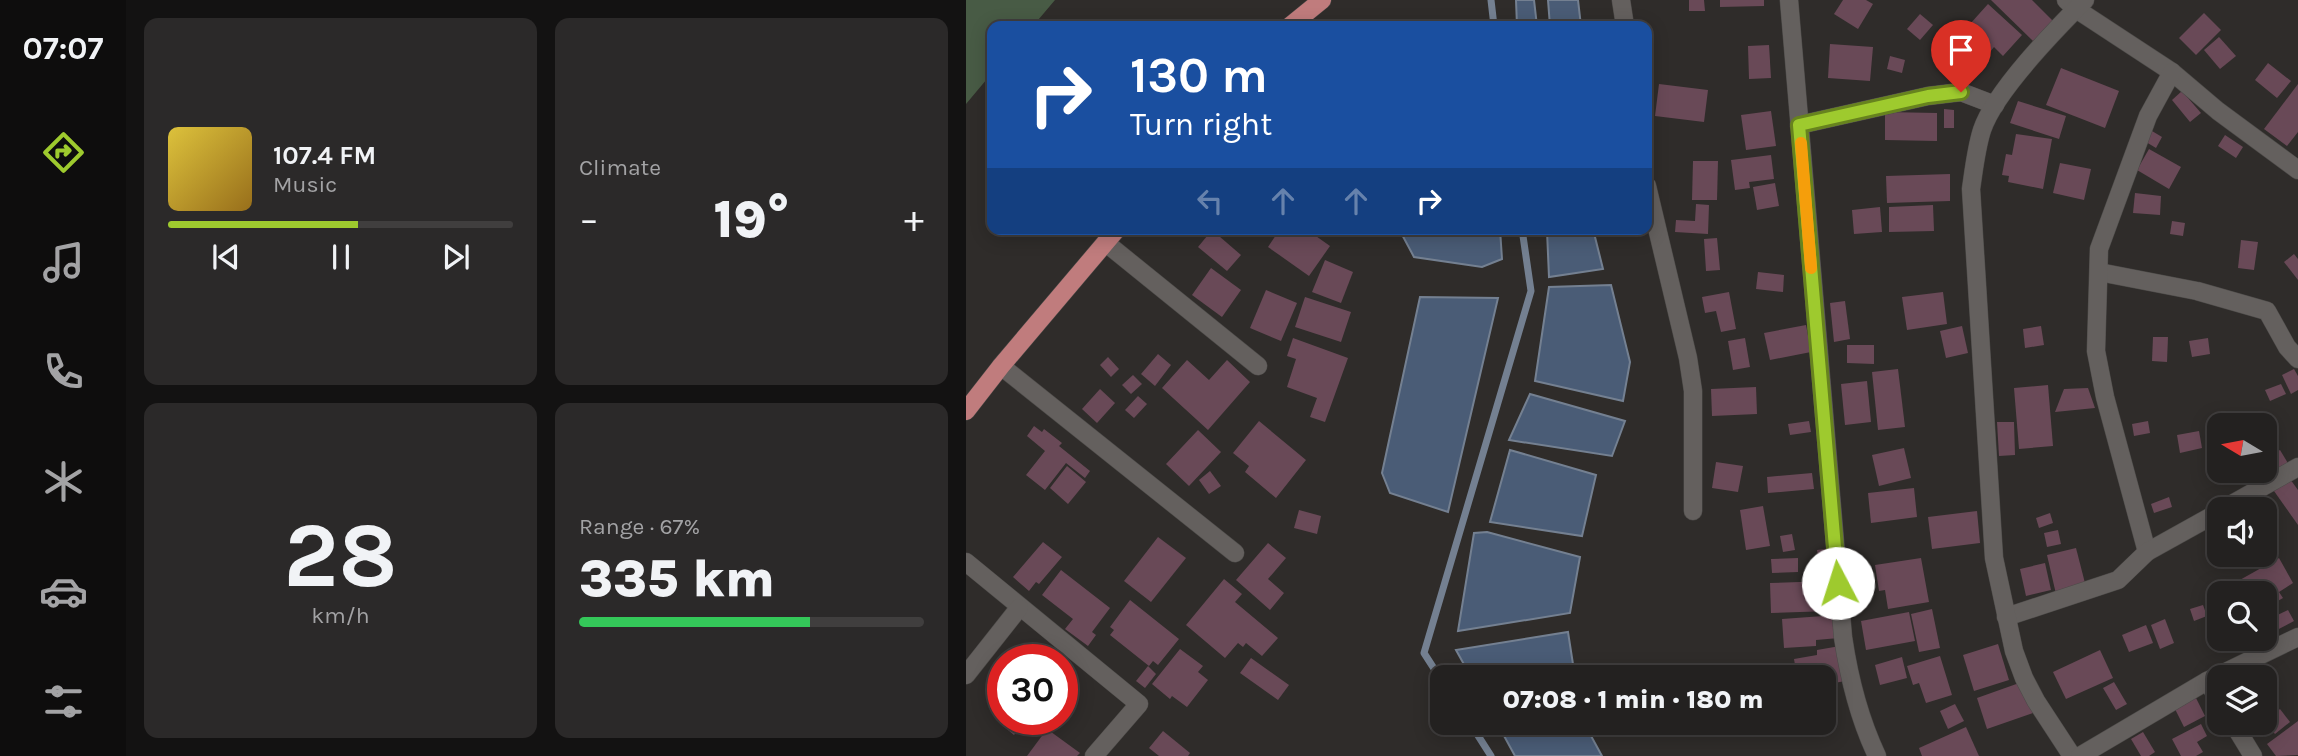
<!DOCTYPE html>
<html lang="en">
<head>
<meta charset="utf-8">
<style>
  body { margin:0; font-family:Karla,sans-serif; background:#2b2929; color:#f1f3f6; height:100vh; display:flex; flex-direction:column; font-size:26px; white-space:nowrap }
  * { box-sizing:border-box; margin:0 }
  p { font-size:23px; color:#a3a3a5 }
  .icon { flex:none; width:38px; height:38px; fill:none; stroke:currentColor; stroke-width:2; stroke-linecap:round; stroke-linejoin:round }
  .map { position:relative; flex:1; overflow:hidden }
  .panel { display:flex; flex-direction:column; gap:18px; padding:18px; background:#131212; width:840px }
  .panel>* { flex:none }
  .hud { position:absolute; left:21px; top:21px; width:665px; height:214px; border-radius:14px; box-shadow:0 4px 18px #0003,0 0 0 2px #403e3e; background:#1a4fa0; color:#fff; overflow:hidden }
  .needle { width:46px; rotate:280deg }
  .controls { position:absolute; left:1241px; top:413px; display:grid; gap:14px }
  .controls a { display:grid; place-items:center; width:70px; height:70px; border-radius:14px; background:#232120; box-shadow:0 4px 18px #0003,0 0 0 2px #403e3e; font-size:35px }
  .speed { position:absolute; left:21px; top:644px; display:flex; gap:14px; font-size:35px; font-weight:700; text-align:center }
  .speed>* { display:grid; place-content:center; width:91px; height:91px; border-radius:50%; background:#232120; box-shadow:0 4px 18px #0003,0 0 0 2px #403e3e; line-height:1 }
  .speed .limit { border:10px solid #d22; background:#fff; color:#111 }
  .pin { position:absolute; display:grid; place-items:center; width:60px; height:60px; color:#fff; margin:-72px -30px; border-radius:50% 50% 50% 0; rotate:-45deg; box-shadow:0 0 7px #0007 }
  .pin .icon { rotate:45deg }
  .me { position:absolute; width:77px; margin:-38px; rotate:355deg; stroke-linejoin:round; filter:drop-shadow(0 0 5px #0008) }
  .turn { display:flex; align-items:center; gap:24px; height:147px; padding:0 28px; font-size:32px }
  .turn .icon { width:91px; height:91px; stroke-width:2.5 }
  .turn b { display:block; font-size:49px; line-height:60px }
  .lanes { display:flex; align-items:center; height:66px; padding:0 28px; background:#0003; justify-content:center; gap:35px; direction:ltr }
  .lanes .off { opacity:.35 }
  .big { font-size:52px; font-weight:800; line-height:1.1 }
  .panel .card { flex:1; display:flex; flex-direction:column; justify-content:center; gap:10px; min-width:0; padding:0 24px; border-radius:14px; background:#2b2929 }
  .panel .dial { align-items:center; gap:0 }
  .dial b { font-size:91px; line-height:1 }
  .song { display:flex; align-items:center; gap:21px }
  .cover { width:84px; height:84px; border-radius:10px; background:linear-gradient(135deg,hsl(50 70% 55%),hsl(40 70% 35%)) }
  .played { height:7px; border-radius:4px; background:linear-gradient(90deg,#9eca2e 55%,#403e3e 55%) }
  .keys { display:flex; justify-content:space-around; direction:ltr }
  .heat { display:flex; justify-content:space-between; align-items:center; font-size:38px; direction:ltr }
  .charge { height:10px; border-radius:5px; background:linear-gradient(90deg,#34c759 67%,#403e3e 0) }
  .panel .tiles { flex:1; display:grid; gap:18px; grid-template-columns:repeat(2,1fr) }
  .trip { position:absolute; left:464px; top:665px; width:406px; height:70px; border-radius:14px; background:#232120; box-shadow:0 4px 18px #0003,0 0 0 2px #403e3e; font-weight:800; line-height:70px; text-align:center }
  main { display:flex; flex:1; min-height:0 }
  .tabs { display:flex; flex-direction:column; width:126px; justify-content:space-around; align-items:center; background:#0e0d0d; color:#a3a3a5 }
  .tabs .icon { width:49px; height:49px }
  .tabs .selected { color:#9eca2e }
  .tabs b { font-size:32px; color:#f1f3f6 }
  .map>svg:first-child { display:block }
</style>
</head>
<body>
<main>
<nav class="tabs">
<b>07:07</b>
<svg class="icon selected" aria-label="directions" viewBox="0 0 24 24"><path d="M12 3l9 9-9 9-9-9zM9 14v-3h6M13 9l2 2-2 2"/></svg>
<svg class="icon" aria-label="music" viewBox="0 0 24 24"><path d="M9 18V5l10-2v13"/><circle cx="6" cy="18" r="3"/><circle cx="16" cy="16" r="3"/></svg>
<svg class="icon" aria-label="phone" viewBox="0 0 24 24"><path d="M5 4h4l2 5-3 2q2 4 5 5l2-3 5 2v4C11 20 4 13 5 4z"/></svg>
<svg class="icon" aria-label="climate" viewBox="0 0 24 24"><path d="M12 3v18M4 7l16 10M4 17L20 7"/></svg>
<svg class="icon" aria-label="car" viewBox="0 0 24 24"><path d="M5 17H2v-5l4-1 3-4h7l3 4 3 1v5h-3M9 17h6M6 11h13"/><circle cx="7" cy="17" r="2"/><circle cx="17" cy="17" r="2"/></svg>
<svg class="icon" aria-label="filters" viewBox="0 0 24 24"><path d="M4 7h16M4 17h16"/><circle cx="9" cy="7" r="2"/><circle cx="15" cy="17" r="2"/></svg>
</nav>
<section class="panel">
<div class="tiles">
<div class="card">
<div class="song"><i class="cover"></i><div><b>107.4 FM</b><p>Music</p></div></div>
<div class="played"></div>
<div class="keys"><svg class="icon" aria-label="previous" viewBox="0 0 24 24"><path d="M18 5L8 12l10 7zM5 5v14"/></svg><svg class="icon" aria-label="pause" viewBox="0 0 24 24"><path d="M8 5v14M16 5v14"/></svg><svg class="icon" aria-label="next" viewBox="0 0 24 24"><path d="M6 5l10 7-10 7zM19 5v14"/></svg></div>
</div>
<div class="card"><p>Climate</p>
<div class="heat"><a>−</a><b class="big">19°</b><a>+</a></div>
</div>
<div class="card dial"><b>28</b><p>km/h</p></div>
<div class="card"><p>Range · 67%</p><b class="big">335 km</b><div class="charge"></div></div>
</div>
</section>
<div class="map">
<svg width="1332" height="756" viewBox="0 0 1332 756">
  <rect width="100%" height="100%" fill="#2f2c2a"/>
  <!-- green -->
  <polygon fill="#485b45" points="0,0 89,0 67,26 26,26 26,73 0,104"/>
  <!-- water -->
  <g fill="#4a5c76" stroke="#748091" stroke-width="2">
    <polygon points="550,0 568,0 571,26 551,26"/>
    <polygon points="582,0 612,0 615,26 584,26"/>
    <polygon points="433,229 534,229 536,259 516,267 448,257"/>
    <polygon points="590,229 627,229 637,269 583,277 581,231"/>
    <polygon points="645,285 664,362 657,401 569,381 583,287"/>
    <polygon points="454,297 532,298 482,512 424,493 416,473"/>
    <polygon points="564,394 659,421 646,456 543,440"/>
    <polygon points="544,450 630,475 616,536 524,522"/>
    <polygon points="521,532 614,557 604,613 492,631 508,533"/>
    <polygon points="602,632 609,677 505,677 490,650"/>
    <polygon points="531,723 618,723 636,756 549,756"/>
  </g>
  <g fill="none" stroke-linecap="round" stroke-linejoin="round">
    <!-- stream -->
    <g stroke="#748091" stroke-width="7">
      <polyline points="525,0 528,26"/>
      <polyline points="476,681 458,653 565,291 556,229"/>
      <polyline points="504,723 525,756"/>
    </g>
  </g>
  <!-- building -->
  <g fill="#694957">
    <polygon points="723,0 738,0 739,11 723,11"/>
    <polygon points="754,0 798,0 798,6 754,7"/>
    <polygon points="877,0 900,0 907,4 892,29 868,14"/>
    <polygon points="1025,0 1066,0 1087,21 1067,41"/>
    <polygon points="1022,4 1056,35 1037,56 1028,47 1024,52 1009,38 1014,33 1004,24"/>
    <polygon points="1238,13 1255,30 1230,55 1213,38"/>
    <polygon points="954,14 967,25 954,40 941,29"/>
    <polygon points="1253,37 1270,56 1254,69 1238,50"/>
    <polygon points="864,44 907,47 904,81 862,78"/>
    <polygon points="803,45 805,78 783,79 782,46"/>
    <polygon points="924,56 939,60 936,73 921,69"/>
    <polygon points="1302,63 1325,81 1311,98 1289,80"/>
    <polygon points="1095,68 1153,91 1139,128 1080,105"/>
    <polygon points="693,84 742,90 738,122 689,116"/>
    <polygon points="1332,84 1332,132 1321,146 1298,129"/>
    <polygon points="1216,91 1235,113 1224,122 1206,100"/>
    <polygon points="1052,101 1100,116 1093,139 1044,123"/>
    <polygon points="978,109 988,110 988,128 978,128"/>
    <polygon points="805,111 810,146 780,150 775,115"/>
    <polygon points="919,112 971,113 971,141 919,140"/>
    <polygon points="1186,131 1196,137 1190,148 1180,142"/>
    <polygon points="1050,134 1086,139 1077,189 1042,182 1043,176 1036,175 1040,154 1046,155"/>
    <polygon points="1259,135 1277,147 1270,158 1252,146"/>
    <polygon points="1183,149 1215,167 1203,189 1171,170"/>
    <polygon points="805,155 808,179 783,182 784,188 769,190 765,160"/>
    <polygon points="727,161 752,161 751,200 726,200"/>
    <polygon points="1094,163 1125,169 1118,200 1087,193"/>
    <polygon points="984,174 984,201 921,203 920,176"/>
    <polygon points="809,183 813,206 791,210 787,187"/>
    <polygon points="1169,193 1195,196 1194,215 1167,213"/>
    <polygon points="730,204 743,205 742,234 709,232 710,220 729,221"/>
    <polygon points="967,205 968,231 923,232 923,207"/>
    <polygon points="914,207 916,232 888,234 886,210"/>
    <polygon points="1206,221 1219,223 1217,236 1204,234"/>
    <polygon points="314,229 340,229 364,246 343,276 302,247"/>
    <polygon points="246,230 275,255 261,271 232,247"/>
    <polygon points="751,238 754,270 740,271 738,239"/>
    <polygon points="1275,240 1292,242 1288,270 1272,268"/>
    <polygon points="1328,254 1332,259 1332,280 1318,262"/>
    <polygon points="359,260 387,272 375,303 346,292"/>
    <polygon points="245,268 275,290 256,317 226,295"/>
    <polygon points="792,272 818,275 817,292 790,289"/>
    <polygon points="300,290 331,303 315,341 284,328"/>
    <polygon points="763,292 770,329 755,332 750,311 739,313 736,297"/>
    <polygon points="977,292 981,324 941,330 936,297"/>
    <polygon points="339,297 385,312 375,342 329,327"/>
    <polygon points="879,301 884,339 868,342 864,303"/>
    <polygon points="840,325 845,352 804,360 798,333"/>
    <polygon points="996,326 1002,353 980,358 974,331"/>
    <polygon points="1075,326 1078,345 1059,348 1057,329"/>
    <polygon points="1187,337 1202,337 1201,362 1186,361"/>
    <polygon points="327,338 382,358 359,422 344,417 351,398 321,387 330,359 321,356"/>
    <polygon points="779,338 784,367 767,370 762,341"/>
    <polygon points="1242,338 1244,354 1226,357 1223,341"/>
    <polygon points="881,345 908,345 908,364 881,363"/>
    <polygon points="192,354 205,365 189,386 175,374"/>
    <polygon points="142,357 153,369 145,377 134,365"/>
    <polygon points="221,360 243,380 261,360 284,382 242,430 196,388"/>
    <polygon points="932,369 939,427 912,430 906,372"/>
    <polygon points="1328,369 1332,376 1332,390 1325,394 1316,375"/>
    <polygon points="167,375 176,384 165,394 156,385"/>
    <polygon points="901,381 905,422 879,425 875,384"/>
    <polygon points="1315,384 1320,394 1304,401 1299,390"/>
    <polygon points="1082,385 1087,446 1053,449 1048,388"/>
    <polygon points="790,387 791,414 746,416 745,389"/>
    <polygon points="1122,388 1129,408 1089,412 1098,389"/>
    <polygon points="134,389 149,403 131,423 116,409"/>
    <polygon points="172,396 181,404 168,418 159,410"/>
    <polygon points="293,421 340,460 310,498 279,472 283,466 267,453"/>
    <polygon points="843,421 845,432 824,435 822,424"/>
    <polygon points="1182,421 1184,433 1168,436 1166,424"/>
    <polygon points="1031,422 1048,422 1049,455 1033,456"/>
    <polygon points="68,426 76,432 78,429 96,443 93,446 124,471 119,478 100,463 79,490 60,475 79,451 61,436"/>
    <polygon points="232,430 255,452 223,486 200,464"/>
    <polygon points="1233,431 1236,448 1214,453 1211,435"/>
    <polygon points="938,448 945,478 913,486 906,455"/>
    <polygon points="1314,450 1323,465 1311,472 1302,457"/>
    <polygon points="750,462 777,466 772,492 746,488"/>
    <polygon points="101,466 120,482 102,504 84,488"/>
    <polygon points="244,471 255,486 243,494 233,480"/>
    <polygon points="846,473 848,489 802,493 801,477"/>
    <polygon points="1324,479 1332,490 1332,525 1308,491"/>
    <polygon points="948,488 951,517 905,523 902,493"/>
    <polygon points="1203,497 1206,507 1188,513 1185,504"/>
    <polygon points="797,506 804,546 780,550 774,510"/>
    <polygon points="333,510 355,516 351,534 328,528"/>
    <polygon points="1011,511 1014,543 966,549 962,517"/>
    <polygon points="1084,513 1087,523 1073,528 1070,518"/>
    <polygon points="1092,530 1095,544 1081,547 1078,533"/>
    <polygon points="826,534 829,550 817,552 814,536"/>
    <polygon points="192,537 220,558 185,602 158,581"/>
    <polygon points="77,542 96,557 73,584 70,582 63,591 47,577"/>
    <polygon points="302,543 320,558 302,579 318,593 304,610 270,580"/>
    <polygon points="865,548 867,561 853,563 851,550"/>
    <polygon points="1110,548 1120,587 1090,594 1081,555"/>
    <polygon points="832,558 832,572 806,573 805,559"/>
    <polygon points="955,558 963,602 922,609 919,590 913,591 909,565"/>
    <polygon points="1313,558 1327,583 1313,592 1317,598 1298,609 1298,593 1278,593 1272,581"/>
    <polygon points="1079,563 1085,590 1060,596 1054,569"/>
    <polygon points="95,570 144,608 126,632 130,635 122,646 99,629 107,619 76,595"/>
    <polygon points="258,579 276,594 269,602 312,638 296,656 280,643 277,647 272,643 259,658 220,625"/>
    <polygon points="863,581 864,611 805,613 804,583"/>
    <polygon points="164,600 213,639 192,665 187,661 183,666 144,635 148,630 144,627"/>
    <polygon points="1237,605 1241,616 1228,621 1224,609"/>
    <polygon points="966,609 974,648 953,652 945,614"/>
    <polygon points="1322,610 1328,621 1309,631 1303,619"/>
    <polygon points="943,612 949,641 900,650 895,621"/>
    <polygon points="871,615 873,638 850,640 850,646 818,648 816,619"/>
    <polygon points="1199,619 1208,643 1194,649 1185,625"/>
    <polygon points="1180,625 1187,643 1163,652 1156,635"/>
    <polygon points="1032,644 1043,680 1008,691 997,655"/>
    <polygon points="874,646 879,681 858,685 858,677 831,677 828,659 851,655 851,650"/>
    <polygon points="214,649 237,666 232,672 242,680 221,707 206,696 204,699 186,684"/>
    <polygon points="1134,650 1147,678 1100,699 1087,672"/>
    <polygon points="974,656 986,695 960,703 953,683 947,685 941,666"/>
    <polygon points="936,657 941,678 914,685 909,665"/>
    <polygon points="285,658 323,685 312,700 274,673"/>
    <polygon points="182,666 190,674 179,688 170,681"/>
    <polygon points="1056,682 1067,713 1021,729 1011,698"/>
    <polygon points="1148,682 1161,704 1150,710 1137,688"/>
    <polygon points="1228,694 1239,716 1218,727 1207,705"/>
    <polygon points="989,704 998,721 982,729 974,711"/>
    <polygon points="1314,709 1324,722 1309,734 1298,721"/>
    <polygon points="41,719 60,719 48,735 36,725"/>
    <polygon points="1332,721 1332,755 1310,756 1301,744"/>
    <polygon points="1235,724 1241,736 1231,742 1237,752 1230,756 1215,756 1206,739"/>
    <polygon points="1000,727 1013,756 956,756 953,748"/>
    <polygon points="81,729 114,753 111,756 61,756"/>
    <polygon points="197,731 224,753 222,756 193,756 183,748"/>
    <polygon points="1177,732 1189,752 1183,756 1175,756 1165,739"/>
  </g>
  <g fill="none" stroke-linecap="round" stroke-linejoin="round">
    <defs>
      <g id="street">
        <polyline points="655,0 659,26"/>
        <path d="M823,0l54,637c6,41 16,81 34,119"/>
        <polyline points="1100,0 1110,9 1206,72 1252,111 1332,170"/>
        <polyline points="833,125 962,96 995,92 1029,105"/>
        <polyline points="681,186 722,358 727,391 727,511"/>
        <polyline points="140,243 292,366"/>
        <polyline points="1133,272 1231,291 1301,311 1321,347 1332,359"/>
        <polyline points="35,366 269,553"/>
        <polyline points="1257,509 1332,467"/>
        <polyline points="1181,552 1139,397 1130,351 1133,249 1182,116 1206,72"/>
        <polyline points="0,562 173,704 128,756"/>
        <polyline points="1040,617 1152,580 1181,552 1253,512"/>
        <polyline points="0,675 53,608"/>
        <polyline points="1241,681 1253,700"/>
        <polyline points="1267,723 1287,756"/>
        <path d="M1106,756l-36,-55 -12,-23 -10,-27 -20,-93 -23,-369c3,-20 5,-40 11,-59 13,-39 73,-100 103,-130"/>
        <polyline points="1114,756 1241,681 1332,637"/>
      </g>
      <g id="primary">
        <polyline points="324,26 356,0"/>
        <polyline points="0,411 35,366 151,229"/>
      </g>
    </defs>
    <!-- street casing -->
    <use href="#street" stroke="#4c4a48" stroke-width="19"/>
    <!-- primary casing -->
    <use href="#primary" stroke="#4c4a48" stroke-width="19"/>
    <!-- street -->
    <use href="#street" stroke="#64605e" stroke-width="18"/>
    <!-- primary -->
    <use href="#primary" stroke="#c07c7d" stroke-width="18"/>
  </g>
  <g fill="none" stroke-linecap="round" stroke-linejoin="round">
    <defs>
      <polyline id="route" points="872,583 833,125 962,96 995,92"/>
    </defs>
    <!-- route casing -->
    <use href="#route" stroke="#67831e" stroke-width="18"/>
    <!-- route -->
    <use href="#route" stroke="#9eca2e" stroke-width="12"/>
    <!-- slow -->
    <polyline stroke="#f59e0b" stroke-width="12" points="835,143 845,268"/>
  </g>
</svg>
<div class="controls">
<a><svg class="needle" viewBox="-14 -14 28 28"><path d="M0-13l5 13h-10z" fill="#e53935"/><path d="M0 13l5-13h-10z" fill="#a3a3a5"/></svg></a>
<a><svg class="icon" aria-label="sound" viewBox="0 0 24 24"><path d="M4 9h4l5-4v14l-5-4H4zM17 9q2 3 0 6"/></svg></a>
<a><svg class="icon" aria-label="search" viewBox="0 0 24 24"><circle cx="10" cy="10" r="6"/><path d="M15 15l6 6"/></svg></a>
<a><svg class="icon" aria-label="layers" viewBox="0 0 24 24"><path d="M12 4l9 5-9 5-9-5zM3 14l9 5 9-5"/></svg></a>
</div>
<div class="speed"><div class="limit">30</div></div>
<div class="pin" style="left:995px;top:92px;background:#d93025"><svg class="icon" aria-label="arrive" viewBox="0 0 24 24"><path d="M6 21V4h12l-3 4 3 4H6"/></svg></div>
<svg class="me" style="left:872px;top:583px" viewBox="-20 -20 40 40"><circle r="19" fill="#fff"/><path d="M0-13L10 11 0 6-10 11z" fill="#9eca2e"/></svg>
<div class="trip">07:08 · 1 min · 180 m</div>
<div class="hud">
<div class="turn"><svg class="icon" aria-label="right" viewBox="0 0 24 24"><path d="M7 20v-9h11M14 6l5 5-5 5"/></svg><div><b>130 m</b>Turn right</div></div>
<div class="lanes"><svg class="icon off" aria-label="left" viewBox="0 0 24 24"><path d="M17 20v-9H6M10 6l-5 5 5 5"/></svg><svg class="icon off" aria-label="ahead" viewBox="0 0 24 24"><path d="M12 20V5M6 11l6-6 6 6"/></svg><svg class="icon off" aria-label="ahead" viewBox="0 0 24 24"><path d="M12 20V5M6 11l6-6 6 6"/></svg><svg class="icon" aria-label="right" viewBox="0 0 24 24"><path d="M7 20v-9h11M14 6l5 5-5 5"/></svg></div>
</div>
</div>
</main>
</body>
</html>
